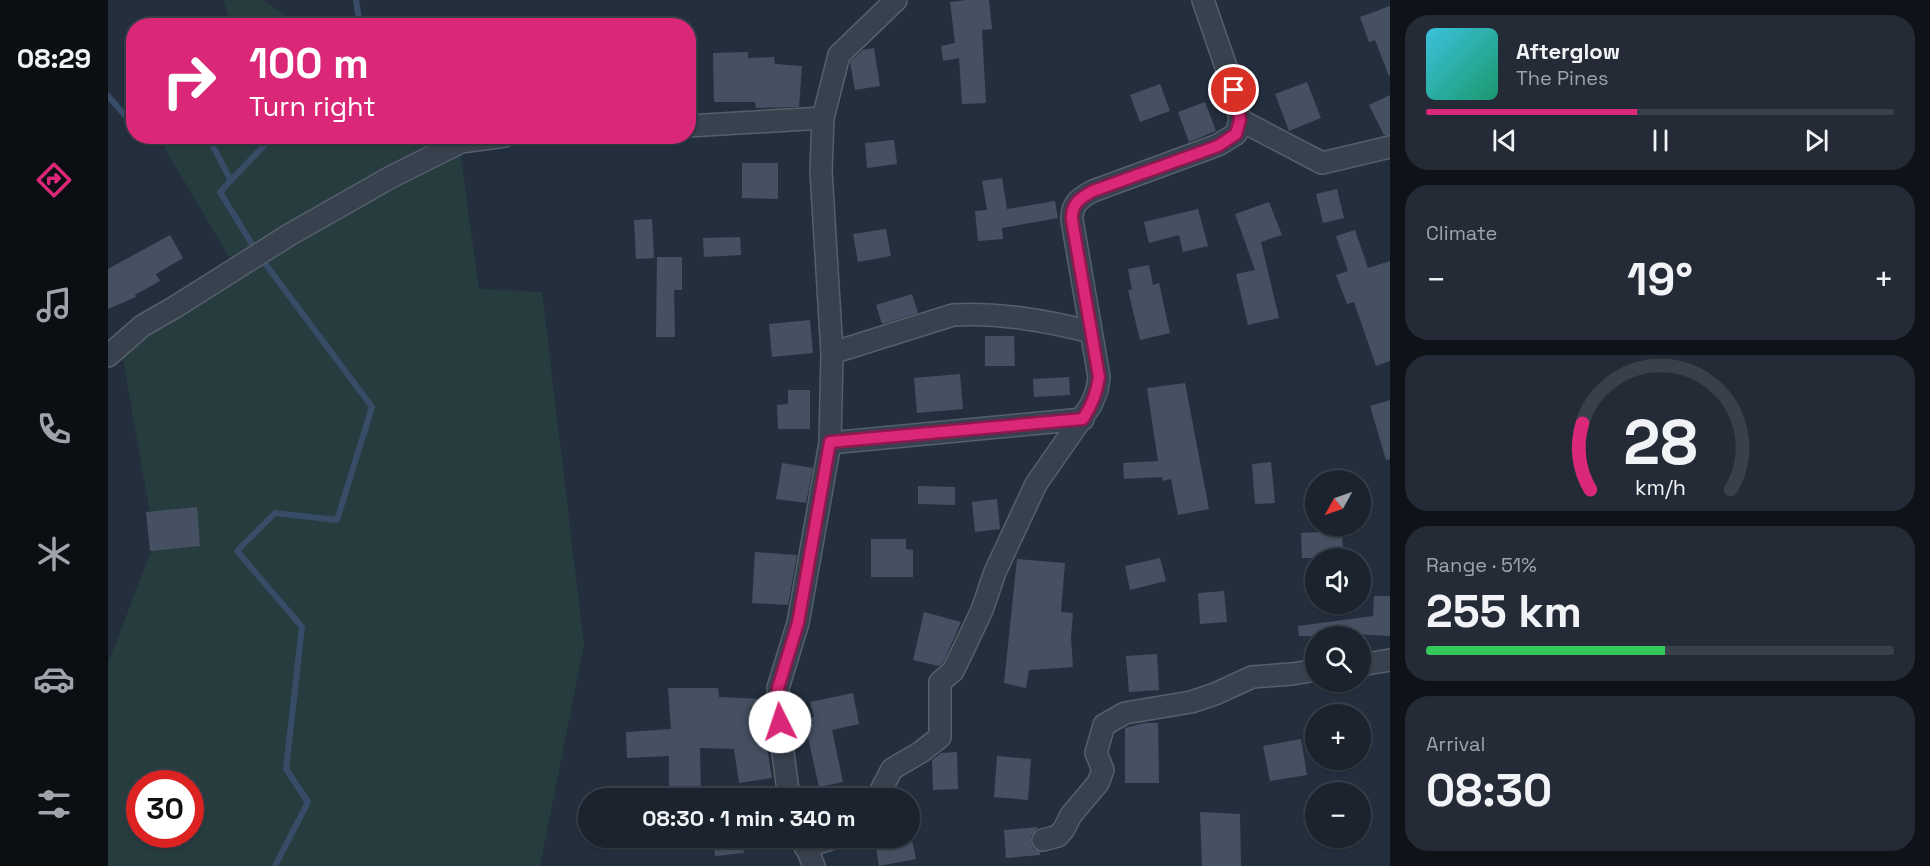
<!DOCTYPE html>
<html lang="en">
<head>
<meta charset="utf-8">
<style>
  body { margin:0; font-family:"Space Grotesk",sans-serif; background:#242b36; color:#f1f3f6; height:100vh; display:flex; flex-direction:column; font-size:22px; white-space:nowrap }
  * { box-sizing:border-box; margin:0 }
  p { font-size:20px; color:#a0a4aa }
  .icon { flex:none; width:33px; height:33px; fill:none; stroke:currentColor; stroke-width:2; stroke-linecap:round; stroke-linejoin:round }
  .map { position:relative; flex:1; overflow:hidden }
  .drawer { display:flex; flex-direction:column; gap:15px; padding:15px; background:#0f1319; width:540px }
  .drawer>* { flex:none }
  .banner { position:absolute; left:18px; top:18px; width:570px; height:126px; border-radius:24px; box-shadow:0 2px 4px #0004,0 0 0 2px #39404a; background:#db2777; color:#fff; overflow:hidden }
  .needle { width:39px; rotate:230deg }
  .controls { position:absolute; left:1197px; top:470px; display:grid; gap:12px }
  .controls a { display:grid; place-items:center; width:66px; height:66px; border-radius:50%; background:#1b232e; box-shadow:0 2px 4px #0004,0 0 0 2px #39404a; font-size:30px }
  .speed { position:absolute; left:18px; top:770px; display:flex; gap:12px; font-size:30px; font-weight:700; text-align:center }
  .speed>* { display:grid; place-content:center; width:78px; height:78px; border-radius:50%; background:#1b232e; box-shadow:0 2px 4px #0004,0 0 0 2px #39404a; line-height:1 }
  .speed .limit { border:9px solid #d22; background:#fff; color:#111 }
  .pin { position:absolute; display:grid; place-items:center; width:51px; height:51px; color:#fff; margin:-26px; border:3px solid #fff; border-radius:50%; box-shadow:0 2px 6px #0007 }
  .me { position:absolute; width:66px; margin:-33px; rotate:356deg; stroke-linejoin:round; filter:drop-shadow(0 0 4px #0008) }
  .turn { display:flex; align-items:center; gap:21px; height:126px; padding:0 24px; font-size:27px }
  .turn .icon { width:78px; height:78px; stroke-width:2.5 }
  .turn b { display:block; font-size:42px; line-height:51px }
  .big { font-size:45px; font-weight:800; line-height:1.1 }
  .drawer .tile { flex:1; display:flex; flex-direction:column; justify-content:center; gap:9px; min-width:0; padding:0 21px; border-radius:24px; background:#242b36 }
  .drawer .dial { align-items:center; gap:0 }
  .dial svg { height:156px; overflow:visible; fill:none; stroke:#39404a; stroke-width:7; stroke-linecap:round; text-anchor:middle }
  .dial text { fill:#f1f3f6; stroke:none }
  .song { display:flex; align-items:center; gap:18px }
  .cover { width:72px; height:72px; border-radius:9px; background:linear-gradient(135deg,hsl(190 70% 55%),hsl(160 70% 35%)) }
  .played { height:6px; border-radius:3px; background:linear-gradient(90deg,#db2777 45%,#39404a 45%) }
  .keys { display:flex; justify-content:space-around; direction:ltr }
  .heat { display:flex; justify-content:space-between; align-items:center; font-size:33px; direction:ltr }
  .charge { height:9px; border-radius:4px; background:linear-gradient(90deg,#34c759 51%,#39404a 0) }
  .trip { position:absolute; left:470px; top:788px; width:342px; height:60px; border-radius:30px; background:#1b232e; box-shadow:0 2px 4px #0004,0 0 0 2px #39404a; font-weight:800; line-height:60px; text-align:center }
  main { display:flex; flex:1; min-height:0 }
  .tabs { display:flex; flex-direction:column; width:108px; justify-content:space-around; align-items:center; background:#0b0e12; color:#a0a4aa }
  .tabs .icon { width:42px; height:42px }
  .tabs .current { color:#db2777 }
  .tabs b { font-size:27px; color:#f1f3f6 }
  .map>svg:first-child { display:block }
</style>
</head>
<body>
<main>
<nav class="tabs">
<b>08:29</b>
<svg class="icon current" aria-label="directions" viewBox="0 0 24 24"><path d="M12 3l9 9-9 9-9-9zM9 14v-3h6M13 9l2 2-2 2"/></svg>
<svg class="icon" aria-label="music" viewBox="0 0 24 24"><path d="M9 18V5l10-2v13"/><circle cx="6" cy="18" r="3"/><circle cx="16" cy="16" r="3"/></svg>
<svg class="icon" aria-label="phone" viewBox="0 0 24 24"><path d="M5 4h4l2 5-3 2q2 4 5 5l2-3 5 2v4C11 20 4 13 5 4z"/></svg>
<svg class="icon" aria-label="climate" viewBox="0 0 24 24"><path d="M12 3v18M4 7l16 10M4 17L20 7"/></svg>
<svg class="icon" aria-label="car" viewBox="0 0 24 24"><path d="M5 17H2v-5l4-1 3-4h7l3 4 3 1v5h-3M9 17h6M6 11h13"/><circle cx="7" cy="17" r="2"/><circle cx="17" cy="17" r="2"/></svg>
<svg class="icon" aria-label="filters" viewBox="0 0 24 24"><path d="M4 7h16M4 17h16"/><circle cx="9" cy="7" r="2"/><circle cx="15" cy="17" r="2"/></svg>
</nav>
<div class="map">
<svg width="1282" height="866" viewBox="0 0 1282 866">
  <rect width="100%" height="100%" fill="#242f3e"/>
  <!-- green -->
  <g fill="#263c3f" fill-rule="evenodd">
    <polygon points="116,0 156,0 190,25 123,25"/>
    <path d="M50,137h290l11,8 20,144 63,3 42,353 -44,221h-432v-203l47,-121 -34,-195 118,-74zM32,783h50v51h-50z"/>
  </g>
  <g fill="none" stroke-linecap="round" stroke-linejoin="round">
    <!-- stream -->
    <g stroke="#394c67" stroke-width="6">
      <polyline points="248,0 252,26"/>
      <polyline points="0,96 20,119 26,121"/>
      <polyline points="88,136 102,140 123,181"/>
      <polyline points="165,136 112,192 150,254 264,407 229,520 167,513 129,551 194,627 178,769 200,802 167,866"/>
    </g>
  </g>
  <!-- building -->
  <g fill="#455162">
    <polygon points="859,0 881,0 884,29 874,30 878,103 854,104 851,58 835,61 833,46 847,43 842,2"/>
    <polygon points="1282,6 1282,76 1281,76 1267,40 1261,42 1252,17"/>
    <polygon points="766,48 772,86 747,90 742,62 755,50"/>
    <polygon points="640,52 640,58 666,57 667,64 694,66 691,107 648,108 647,102 606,102 605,53"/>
    <polygon points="1199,82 1213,118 1181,131 1167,94"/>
    <polygon points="1052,84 1062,111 1032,122 1022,95"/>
    <polygon points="1282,95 1282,135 1276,135 1261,105"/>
    <polygon points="1097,102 1108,131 1081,142 1070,112"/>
    <polygon points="786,140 789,164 759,168 757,143"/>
    <polygon points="634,163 670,163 670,199 634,198"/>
    <polygon points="894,178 899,209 947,201 950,218 894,228 895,239 870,241 867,211 879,210 874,181"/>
    <polygon points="1229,189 1236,218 1215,223 1208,194"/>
    <polygon points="1161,202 1174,235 1153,242 1171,318 1140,325 1128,274 1147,270 1127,214"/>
    <polygon points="1090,209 1100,246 1075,252 1071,235 1041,243 1036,222"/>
    <polygon points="544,219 546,258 528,259 526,220"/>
    <polygon points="778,229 783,256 750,262 745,234"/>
    <polygon points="1247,230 1260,268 1282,261 1282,361 1268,366 1246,302 1239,304 1228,275 1240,271 1228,236"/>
    <polygon points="62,235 75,258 48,274 52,281 27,295 28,297 0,309 0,269"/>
    <polygon points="632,237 633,255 596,257 595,238"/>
    <polygon points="549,257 574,257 574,290 566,290 567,337 548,337"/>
    <polygon points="1041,265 1045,285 1051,283 1062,333 1032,340 1020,290 1024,290 1020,269"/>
    <polygon points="804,294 810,313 774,324 768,305"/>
    <polygon points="702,320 705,353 664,357 661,324"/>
    <polygon points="877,336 906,336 907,366 877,366"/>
    <polygon points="852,374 855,409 809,413 806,378"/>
    <polygon points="961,377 962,395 926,397 925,379"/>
    <polygon points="1077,383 1101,509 1070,515 1063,479 1055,481 1054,477 1016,479 1015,463 1050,461 1039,388"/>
    <polygon points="680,390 702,390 702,429 670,429 669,405 680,404"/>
    <polygon points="1282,400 1282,459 1278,460 1262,406"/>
    <polygon points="1163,462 1167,503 1147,504 1144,464"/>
    <polygon points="674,463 705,468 698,503 668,499"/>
    <polygon points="810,486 847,487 847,505 810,504"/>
    <polygon points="889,499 892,529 867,532 864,502"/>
    <polygon points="89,507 92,546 42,551 38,512"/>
    <polygon points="1234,531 1235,558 1194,558 1193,533"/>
    <polygon points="763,539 798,539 798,549 805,550 805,577 763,577"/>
    <polygon points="647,552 689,555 680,605 644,603"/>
    <polygon points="1052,558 1058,581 1022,590 1017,566"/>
    <polygon points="909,559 957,563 953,612 965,613 963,638 965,667 921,670 918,688 896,683"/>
    <polygon points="1116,591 1119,622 1092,624 1090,593"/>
    <polygon points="1266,596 1282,596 1282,636 1249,634 1249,636 1191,636 1190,626 1265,616"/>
    <polygon points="816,612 853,622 835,663 831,666 805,660"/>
    <polygon points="1049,654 1051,690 1021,692 1018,656"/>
    <polygon points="560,688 610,688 611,697 658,699 660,727 658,741 664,778 631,783 626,749 592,748 593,798 561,798 561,756 519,758 518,732 563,729"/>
    <polygon points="745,693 751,724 724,730 735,782 711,787 696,719 706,717 702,702"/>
    <polygon points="1036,723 1050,723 1051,783 1017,783 1017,728"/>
    <polygon points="1193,739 1199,775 1162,781 1155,746"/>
    <polygon points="849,752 850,789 825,790 824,760 833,753"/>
    <polygon points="889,756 923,759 920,800 886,797"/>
    <polygon points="1092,812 1132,814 1133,866 1094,866"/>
    <polygon points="930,827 923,836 923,843 926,849 932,852 932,855 898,858 896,830"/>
    <polygon points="801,836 803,836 808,859 771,866 767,842"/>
    <polygon points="605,837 634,837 636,853 607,856"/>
  </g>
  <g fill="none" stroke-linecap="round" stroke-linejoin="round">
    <defs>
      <g id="minor">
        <polyline points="1132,120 1214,163 1282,147"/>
        <polyline points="580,126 715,118"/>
        <path d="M724,353l121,-38c42,-3 97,6 137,17"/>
        <polyline points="0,356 34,326 67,307 181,235 283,177 353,142 397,136"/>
        <polyline points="722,443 975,419"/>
        <polyline points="1252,665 1282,660"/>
        <polyline points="681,798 673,738 670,688 690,623 722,443 724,353 713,171 715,118 731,55 788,0"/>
        <path d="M769,798l15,-29 29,-17 19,-15v-55l13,-11 14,-29 15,-32 13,-38 41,-88 55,-79 6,-15 2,-13 -27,-157c-1,-16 8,-22 21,-29l125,-46 18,-11 4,-14 -6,-30 -31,-90"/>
        <polyline points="694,837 706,866"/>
        <polyline points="935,840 950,836 956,829 963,815 990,783 995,770 988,753 996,725 1017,713 1083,702 1107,694 1144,677 1184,674 1208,670"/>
        <polyline points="697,847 729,837"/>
      </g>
    </defs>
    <!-- minor casing -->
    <use href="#minor" stroke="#565f6c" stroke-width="24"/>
    <!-- minor -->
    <use href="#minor" stroke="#38414e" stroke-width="21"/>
  </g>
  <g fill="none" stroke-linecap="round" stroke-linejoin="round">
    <defs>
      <path id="route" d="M672,722l-2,-34 20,-65 32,-181 253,-23c9,-14 14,-26 16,-42l-27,-157c-1,-16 8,-22 21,-29l125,-45 18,-12 4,-14 -6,-30"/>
    </defs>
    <!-- route casing -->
    <use href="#route" stroke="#8e194d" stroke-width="15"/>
    <!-- route -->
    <use href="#route" stroke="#db2777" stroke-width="10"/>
  </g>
</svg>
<div class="controls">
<a><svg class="needle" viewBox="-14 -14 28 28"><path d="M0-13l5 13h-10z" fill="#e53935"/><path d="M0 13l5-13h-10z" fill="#a0a4aa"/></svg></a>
<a><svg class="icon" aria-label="sound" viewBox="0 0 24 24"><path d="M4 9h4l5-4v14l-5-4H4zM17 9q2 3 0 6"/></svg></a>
<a><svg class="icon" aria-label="search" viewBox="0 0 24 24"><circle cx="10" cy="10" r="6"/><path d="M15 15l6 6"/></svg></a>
<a>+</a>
<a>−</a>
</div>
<div class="speed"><div class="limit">30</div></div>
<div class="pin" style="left:1126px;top:90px;background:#d93025"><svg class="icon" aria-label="arrive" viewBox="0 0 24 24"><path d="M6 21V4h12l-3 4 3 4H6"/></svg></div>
<svg class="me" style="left:672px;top:722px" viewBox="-20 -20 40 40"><circle r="19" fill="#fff"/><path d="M0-13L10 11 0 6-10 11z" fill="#db2777"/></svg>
<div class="trip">08:30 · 1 min · 340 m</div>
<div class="banner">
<div class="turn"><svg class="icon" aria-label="right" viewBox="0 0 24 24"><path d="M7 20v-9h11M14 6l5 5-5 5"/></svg><div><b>100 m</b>Turn right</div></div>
</div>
</div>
<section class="drawer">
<div class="tile">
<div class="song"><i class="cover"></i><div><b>Afterglow</b><p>The Pines</p></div></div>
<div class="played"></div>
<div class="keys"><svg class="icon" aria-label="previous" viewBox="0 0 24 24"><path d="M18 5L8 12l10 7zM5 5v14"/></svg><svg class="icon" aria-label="pause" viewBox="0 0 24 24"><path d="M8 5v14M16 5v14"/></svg><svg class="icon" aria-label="next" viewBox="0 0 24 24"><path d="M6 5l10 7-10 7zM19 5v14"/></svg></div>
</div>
<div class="tile"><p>Climate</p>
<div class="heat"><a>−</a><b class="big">19°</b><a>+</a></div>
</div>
<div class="tile dial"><svg viewBox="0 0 100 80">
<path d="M14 69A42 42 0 1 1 86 69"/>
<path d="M14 69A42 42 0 0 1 10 35" stroke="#db2777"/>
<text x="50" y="56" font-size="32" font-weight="700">28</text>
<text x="50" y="72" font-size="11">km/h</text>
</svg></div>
<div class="tile"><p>Range · 51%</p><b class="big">255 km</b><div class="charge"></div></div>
<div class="tile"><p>Arrival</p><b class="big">08:30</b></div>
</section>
</main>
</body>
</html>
